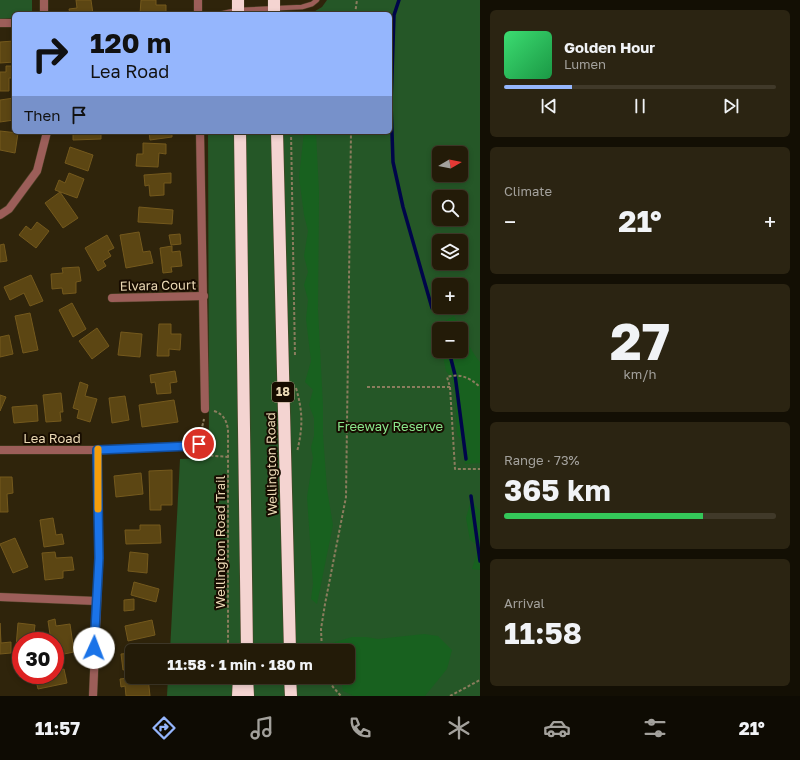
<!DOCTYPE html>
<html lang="en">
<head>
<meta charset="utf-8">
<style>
  body { margin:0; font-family:"Golos Text",sans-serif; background:#2b2412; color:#f1f3f6; height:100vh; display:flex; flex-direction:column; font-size:15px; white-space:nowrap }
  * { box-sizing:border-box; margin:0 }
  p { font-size:13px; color:#a3a19c }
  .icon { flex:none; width:22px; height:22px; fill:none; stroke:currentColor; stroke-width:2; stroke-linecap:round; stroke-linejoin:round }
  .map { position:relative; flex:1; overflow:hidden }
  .drawer { display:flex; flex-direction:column; gap:10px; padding:10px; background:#130f04; width:320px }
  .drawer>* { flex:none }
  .guide { position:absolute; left:12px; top:12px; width:380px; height:122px; border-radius:6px; box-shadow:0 2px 6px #0003,0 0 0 1px #403929; background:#95b6fd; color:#111; overflow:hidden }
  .needle { width:26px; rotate:80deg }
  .fabs { position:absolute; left:432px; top:146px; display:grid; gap:8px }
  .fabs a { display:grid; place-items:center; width:36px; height:36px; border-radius:6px; background:#231b08; box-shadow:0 2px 6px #0003,0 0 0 1px #403929; font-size:20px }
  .speed { position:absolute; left:12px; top:632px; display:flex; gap:8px; font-size:20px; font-weight:700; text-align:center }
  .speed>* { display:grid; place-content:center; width:52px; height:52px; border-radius:50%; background:#231b08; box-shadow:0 2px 6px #0003,0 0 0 1px #403929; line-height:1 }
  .speed .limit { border:6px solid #d22; background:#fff; color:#111 }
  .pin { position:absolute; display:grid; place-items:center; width:34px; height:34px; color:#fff; margin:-17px; border:2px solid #fff; border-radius:50%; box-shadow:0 1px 4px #0007 }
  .me { position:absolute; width:44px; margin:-22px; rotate:2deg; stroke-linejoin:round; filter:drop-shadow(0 0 3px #0008) }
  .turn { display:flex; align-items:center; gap:14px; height:84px; padding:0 12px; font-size:18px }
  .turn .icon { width:52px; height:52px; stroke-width:2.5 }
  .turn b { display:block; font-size:28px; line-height:34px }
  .then { display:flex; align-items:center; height:38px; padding:0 12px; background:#0003; gap:8px; font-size:15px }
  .big { font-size:30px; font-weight:700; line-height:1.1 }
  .drawer .tile { flex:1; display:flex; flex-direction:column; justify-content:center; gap:6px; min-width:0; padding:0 14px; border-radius:6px; background:#2b2412 }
  .drawer .dial { align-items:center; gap:0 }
  .dial b { font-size:52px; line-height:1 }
  .song { display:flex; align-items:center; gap:12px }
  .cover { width:48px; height:48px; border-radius:6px; background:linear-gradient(135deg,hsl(140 70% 55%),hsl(140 70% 35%)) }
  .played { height:4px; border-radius:2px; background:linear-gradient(90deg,#95b6fd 25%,#403929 25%) }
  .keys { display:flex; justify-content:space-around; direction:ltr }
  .heat { display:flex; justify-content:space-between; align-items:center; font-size:22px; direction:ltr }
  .charge { height:6px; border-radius:3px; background:linear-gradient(90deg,#34c759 73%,#403929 0) }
  .trip { position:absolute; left:125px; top:644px; width:230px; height:40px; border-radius:6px; background:#231b08; box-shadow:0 2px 6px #0003,0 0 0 1px #403929; font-weight:700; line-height:40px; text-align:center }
  .menu { display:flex; height:64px; justify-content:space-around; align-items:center; background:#0e0b03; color:#a3a19c }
  .menu .icon { width:28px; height:28px }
  .menu .active { color:#95b6fd }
  .menu b { font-size:18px; color:#f1f3f6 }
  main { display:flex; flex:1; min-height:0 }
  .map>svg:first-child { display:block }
</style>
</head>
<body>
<main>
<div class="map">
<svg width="480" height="696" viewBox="0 0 480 696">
  <rect width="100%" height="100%" fill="#2f240b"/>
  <!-- green -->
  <g fill="#255727" fill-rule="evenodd">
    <polygon points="0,0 32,0 32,14 14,14 14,18 0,19"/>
    <path d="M327,0h153v696h-313l1,-19h180v-26h-178l10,-192 29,-1 -1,-326h182v-118h-80l12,-7zM439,153h22v22h-22zM439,197h22v22h-22zM439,241h22v22h-22zM439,285h22v22h-22zM439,329h22v22h-22z"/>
  </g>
  <!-- forest -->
  <g fill="#18611f">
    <polygon points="304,132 316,132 319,192 318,310 323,406 323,435 327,489 333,525 317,604 311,599 313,584 307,497 313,458 311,447 314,436 314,418 309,405 313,390 305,382 311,361 306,319 308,300 304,285 308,272 304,256 308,231 304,215 299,177"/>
    <path d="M454,316c9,16 15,33 26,46v101l-15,1 -3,-23 -5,-6 -2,-41 -3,-15 -6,-8 -4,-20h19v-22h-22v11l-4,-12 6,-5z"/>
    <polygon points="471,500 480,511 480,570 472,569 479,546 470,540 466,518"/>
    <polygon points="424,634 438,636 452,650 447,669 425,696 354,696 343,691 341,677 348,677 348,651 330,651 332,643 352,637 366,637 378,639"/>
  </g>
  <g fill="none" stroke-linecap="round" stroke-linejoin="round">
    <!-- stream -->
    <g stroke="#00054a" stroke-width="3.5">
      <polyline points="399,0 394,15 391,103 393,162 403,207 432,308"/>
      <polyline points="449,351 455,375 466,459"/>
      <polyline points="471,496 480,561"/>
    </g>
  </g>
  <!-- building -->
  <g fill="#5c4613" stroke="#74591d">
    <polygon points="76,0 91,0 93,14 70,14 69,9 77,8"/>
    <polygon points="141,0 156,0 156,5 166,5 166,14 140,14"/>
    <polygon points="14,41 14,62 0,63 0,42"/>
    <polygon points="6,66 14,66 14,78 9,78 9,91 0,91 0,72 6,72"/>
    <polygon points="14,98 14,120 0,122 0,100"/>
    <polygon points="0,131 18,133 15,153 0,150"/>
    <polygon points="73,132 101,132 101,139 73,140"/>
    <polygon points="149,132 172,132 172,137 150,140"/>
    <polygon points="143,143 166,144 166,154 159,153 158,167 136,166 137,154 143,154"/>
    <polygon points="70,147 93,155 88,171 65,163"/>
    <polygon points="69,173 84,179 77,198 55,190 59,180 65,183"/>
    <polygon points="171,173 171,183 164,183 164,195 150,196 149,185 145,186 144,175"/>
    <polygon points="60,192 78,218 63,228 45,203"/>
    <polygon points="139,207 173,210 172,224 138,222"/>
    <polygon points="37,222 49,231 36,248 19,235 26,226 31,230"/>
    <polygon points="139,232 143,252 150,251 153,263 126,268 120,235"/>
    <polygon points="180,234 181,244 171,245 169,235"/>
    <polygon points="107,235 114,248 108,251 111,256 103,261 106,266 98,271 85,248"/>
    <polygon points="4,244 7,261 0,262 0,245"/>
    <polygon points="172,246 172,252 180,251 182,266 171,267 172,272 163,273 160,248"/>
    <polygon points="79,267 81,281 76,282 76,293 63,294 62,288 52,289 51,274 63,273 62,268"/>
    <polygon points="31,275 43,301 30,306 24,293 10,300 4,287"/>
    <polygon points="72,303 86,329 73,337 59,310"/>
    <polygon points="30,313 38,350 23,353 15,316"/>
    <polygon points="159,324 171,324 171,334 181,334 180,350 169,349 169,356 157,356"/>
    <polygon points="97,328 109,346 92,359 79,341"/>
    <polygon points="121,332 142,334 140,357 118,355"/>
    <polygon points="9,335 13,354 0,357 0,337"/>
    <polygon points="175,371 177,382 170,383 171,393 157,394 155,382 151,383 150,375"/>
    <polygon points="80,382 88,385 85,396 97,399 90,422 77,418 79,410 73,408"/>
    <polygon points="61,393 63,412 60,412 61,421 46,422 43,395"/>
    <polygon points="0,395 6,397 0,411"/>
    <polygon points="125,396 129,420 112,423 109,398"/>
    <polygon points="174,400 178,422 142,427 139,405"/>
    <polygon points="37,405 38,421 14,423 12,407"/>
    <polygon points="172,470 172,505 161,505 161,510 150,510 149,471"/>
    <polygon points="141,473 143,494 116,497 114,476"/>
    <polygon points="0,477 12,477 13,493 7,494 8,512 0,512"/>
    <polygon points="53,518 56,535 62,534 64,544 44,547 40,520"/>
    <polygon points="140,525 160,525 161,543 126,544 125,530 140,530"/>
    <polygon points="15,538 28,567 13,573 0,544"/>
    <polygon points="55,552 56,558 72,557 74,570 63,571 63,578 45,580 42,553"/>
    <polygon points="130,552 148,554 147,573 128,571"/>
    <polygon points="134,582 159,589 156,602 131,595"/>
    <polygon points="134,599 134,610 124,611 124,600"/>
    <polygon points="55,619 56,626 70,624 74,652 59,655 56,640 51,641 48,621"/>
    <polygon points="152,620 155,635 128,641 125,626"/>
    <polygon points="0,623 1,643 11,642 11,653 0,654"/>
    <polygon points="18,623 35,625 33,641 21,641 21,659 15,659"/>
    <polygon points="132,653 132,668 123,670 121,654"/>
    <polygon points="64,669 67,683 38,689 35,676 55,675 55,671"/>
    <polygon points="138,677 148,677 150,696 126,696 125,686 121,687 120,679"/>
  </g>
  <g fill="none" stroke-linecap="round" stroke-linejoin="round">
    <defs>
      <polyline id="lane" points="219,14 238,10 302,7 312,4 317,0"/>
      <g id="street">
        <polyline points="44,0 44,14"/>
        <polyline points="198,0 198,14"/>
        <polyline points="0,23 14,23"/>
        <polyline points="200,132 205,409"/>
        <polyline points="0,215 9,209 37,171 47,132"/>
        <polyline points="112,298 204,296"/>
        <polyline points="0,450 97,450 190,446 199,444"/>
        <polyline points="0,597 96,601"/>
        <polyline points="93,696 99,558 97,450"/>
      </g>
      <g id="highway">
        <polyline points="238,0 238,14"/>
        <polyline points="274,0 274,14"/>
        <polyline points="240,132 247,651"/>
        <polyline points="277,132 290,651"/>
        <polyline points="247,677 248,696"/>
        <polyline points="290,677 291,696"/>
        <polyline points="238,696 239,677"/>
      </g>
    </defs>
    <!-- lane casing -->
    <use href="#lane" stroke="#4d4126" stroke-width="5.5"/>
    <!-- street casing -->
    <use href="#street" stroke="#4d4126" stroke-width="9"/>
    <!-- highway casing -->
    <use href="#highway" stroke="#4d4126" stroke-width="13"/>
    <!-- path -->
    <g stroke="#8b7d5e" stroke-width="2" stroke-dasharray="3 2" stroke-linecap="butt">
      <polyline points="355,14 357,0"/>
      <polyline points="291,132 295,357"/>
      <path d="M367,387h83l-3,-10c14,-4 23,1 33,10"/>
      <polyline points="450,387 455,469 480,469"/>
      <path d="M296,388c7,24 7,39 1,64"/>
      <path d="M214,411c9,3 12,8 14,18v222"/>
      <polyline points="200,436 204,419"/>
      <polyline points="202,452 204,455 229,457"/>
      <polyline points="322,651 321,629 325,604 346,497 351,132"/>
      <polyline points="327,677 333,687 341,696"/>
      <polyline points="450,696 480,680"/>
    </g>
    <!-- lane -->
    <use href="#lane" stroke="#9c5e59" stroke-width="4.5"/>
    <!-- street -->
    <use href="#street" stroke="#9c5e59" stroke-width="8"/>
    <!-- highway -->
    <use href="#highway" stroke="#f4d4d1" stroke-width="12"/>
  </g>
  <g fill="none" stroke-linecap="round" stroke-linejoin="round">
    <defs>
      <polyline id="route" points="94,648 99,558 97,450 190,446 199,444"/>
    </defs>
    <!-- route casing -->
    <use href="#route" stroke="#114b97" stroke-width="10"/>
    <!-- route -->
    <use href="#route" stroke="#1a73e8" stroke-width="7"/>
    <!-- slow -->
    <polyline stroke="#f59e0b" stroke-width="7" points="98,449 98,509"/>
  </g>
  <g text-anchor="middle" stroke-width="4" stroke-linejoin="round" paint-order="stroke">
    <!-- shield labels -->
    <rect fill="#170c00" stroke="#ab9c7e" stroke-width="1" x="272" y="382" width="22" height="20" rx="3"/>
    <g font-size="12" font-weight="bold" fill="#ebd9b4">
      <text x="283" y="396">18</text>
    </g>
    <!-- street labels -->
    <g font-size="13" fill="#ebd9b4" stroke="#170c00">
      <text transform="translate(158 285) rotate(-1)" y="5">Elvara Court</text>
      <text x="52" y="443">Lea Road</text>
      <text transform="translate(271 464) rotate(-91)" y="5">Wellington Road</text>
      <text transform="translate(220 542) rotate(-90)" y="5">Wellington Road Trail</text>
    </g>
    <!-- park labels -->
    <g font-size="13" fill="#89e58b" stroke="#170c00">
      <text x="390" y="431">Freeway Reserve</text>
    </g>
  </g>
</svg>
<div class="fabs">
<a><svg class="needle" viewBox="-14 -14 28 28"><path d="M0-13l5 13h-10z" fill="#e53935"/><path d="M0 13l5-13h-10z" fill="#a3a19c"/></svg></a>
<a><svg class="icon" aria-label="search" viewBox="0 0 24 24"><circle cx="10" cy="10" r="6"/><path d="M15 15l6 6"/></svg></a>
<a><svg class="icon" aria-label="layers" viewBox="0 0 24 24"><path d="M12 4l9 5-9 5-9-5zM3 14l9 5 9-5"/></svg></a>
<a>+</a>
<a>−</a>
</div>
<div class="speed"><div class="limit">30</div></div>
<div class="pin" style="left:199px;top:444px;background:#d93025"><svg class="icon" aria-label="arrive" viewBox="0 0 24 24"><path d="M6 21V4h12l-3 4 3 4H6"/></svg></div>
<svg class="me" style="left:94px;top:648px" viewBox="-20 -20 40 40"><circle r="19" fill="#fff"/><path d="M0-13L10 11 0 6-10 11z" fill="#1a73e8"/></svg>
<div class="trip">11:58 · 1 min · 180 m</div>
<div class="guide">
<div class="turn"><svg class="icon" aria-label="right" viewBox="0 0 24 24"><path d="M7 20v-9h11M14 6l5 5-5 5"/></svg><div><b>120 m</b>Lea Road</div></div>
<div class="then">Then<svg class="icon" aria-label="arrive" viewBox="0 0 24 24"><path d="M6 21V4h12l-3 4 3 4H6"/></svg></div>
</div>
</div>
<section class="drawer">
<div class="tile">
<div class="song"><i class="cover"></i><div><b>Golden Hour</b><p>Lumen</p></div></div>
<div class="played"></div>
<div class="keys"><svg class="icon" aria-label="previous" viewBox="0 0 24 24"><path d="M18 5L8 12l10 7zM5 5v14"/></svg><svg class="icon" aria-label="pause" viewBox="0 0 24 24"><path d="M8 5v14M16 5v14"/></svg><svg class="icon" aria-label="next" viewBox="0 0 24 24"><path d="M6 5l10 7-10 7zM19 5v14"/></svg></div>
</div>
<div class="tile"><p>Climate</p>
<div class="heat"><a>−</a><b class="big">21°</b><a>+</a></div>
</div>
<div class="tile dial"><b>27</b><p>km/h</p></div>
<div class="tile"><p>Range · 73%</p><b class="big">365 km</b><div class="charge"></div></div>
<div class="tile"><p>Arrival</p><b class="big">11:58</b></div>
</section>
</main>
<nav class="menu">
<b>11:57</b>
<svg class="icon active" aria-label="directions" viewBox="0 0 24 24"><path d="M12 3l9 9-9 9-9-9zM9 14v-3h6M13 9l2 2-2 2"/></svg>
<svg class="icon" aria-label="music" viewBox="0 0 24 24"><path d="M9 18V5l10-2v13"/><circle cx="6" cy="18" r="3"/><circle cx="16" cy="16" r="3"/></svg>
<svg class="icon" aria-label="phone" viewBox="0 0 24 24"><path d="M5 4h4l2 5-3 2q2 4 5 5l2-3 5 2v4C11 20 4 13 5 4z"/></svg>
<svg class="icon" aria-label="climate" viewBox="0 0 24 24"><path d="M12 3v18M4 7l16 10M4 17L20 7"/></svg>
<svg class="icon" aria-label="car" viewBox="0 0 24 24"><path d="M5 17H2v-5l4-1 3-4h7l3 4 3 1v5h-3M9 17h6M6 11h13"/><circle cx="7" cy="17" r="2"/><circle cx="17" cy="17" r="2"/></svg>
<svg class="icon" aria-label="filters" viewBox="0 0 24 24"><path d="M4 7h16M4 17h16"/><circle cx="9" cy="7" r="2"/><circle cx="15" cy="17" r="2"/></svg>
<b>21°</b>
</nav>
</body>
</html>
